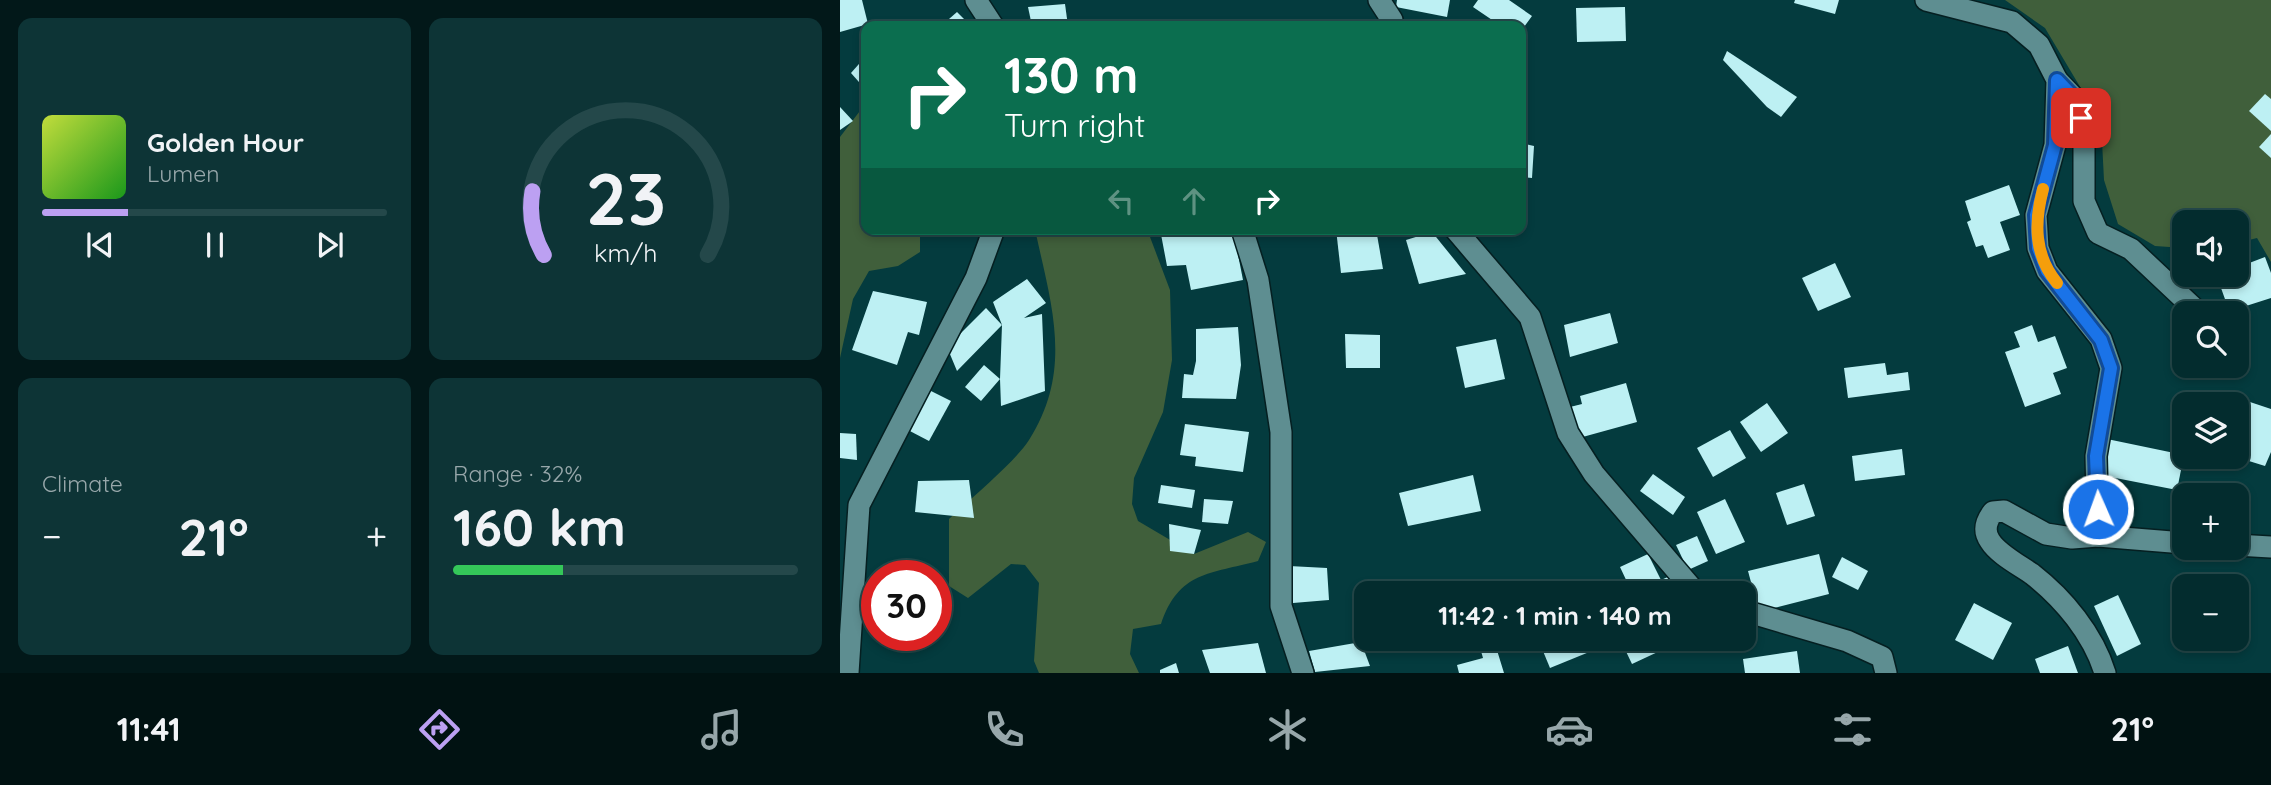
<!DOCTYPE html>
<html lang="en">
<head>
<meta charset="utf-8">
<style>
  body { margin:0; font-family:Quicksand,sans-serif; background:#0d3436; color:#f1f3f6; height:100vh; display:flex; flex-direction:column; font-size:26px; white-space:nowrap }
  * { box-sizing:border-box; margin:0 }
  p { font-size:23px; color:#97a7aa }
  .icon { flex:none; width:38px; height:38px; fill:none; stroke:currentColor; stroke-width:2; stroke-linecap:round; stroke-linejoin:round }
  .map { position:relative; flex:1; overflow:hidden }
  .details { display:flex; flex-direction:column; gap:18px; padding:18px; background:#021819; width:840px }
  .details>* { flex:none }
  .top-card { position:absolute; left:21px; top:21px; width:665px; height:214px; border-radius:14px; box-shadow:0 4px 10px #0003,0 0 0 2px #24484a; background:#0b6e4f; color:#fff; overflow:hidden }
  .controls { position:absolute; left:1332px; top:210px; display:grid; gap:14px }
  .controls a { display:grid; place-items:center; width:77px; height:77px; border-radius:14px; background:#032c2e; box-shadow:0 4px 10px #0003,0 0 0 2px #24484a; font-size:35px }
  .speed { position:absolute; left:21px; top:560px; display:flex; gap:14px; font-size:35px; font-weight:700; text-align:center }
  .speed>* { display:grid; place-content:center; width:91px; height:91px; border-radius:50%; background:#032c2e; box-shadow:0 4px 10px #0003,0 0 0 2px #24484a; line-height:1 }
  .speed .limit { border:10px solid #d22; background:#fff; color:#111 }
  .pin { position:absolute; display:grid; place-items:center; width:60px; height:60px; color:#fff; margin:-30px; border-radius:14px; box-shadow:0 4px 10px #0006 }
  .me { position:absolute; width:77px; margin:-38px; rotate:358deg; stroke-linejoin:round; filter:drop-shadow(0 0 5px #0008) }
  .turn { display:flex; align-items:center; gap:24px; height:147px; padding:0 28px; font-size:32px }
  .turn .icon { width:91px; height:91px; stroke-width:2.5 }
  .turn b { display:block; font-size:49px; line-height:60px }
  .lanes { display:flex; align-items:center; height:66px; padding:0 28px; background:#0003; justify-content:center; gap:35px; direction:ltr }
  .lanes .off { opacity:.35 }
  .big { font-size:52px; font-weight:800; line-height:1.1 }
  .details .tile { flex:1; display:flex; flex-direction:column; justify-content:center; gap:10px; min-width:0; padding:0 24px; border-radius:14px; background:#0d3436 }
  .details .dial { align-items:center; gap:0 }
  .dial svg { height:182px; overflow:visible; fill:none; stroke:#24484a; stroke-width:7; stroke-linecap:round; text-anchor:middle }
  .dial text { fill:#f1f3f6; stroke:none }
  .song { display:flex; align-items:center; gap:21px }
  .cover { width:84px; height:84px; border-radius:10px; background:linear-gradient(135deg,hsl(70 70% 55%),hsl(120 70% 35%)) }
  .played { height:7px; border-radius:4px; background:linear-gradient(90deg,#bca0f2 25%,#24484a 25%) }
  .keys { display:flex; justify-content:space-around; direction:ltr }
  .heat { display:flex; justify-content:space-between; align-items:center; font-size:38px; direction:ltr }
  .charge { height:10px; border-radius:5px; background:linear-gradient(90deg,#34c759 32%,#24484a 0) }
  .details .tiles { flex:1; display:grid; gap:18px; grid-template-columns:repeat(2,1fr) }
  .trip { position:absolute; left:514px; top:581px; width:402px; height:70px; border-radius:14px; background:#032c2e; box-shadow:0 4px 10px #0003,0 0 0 2px #24484a; font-weight:800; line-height:70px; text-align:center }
  .menu { display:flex; height:112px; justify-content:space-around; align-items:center; background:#011212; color:#97a7aa }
  .menu .icon { width:49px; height:49px }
  .menu .selected { color:#bca0f2 }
  .menu b { font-size:32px; color:#f1f3f6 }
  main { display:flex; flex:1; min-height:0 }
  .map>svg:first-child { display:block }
</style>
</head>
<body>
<main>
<section class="details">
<div class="tiles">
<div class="tile">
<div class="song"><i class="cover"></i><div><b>Golden Hour</b><p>Lumen</p></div></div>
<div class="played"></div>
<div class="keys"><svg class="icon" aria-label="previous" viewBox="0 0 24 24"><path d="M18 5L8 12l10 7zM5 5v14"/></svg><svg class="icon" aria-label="pause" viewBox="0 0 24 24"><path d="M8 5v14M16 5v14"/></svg><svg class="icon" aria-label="next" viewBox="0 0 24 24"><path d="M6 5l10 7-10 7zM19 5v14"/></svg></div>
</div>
<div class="tile dial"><svg viewBox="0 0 100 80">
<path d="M14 69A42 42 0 1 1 86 69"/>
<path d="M14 69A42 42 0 0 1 9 41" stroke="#bca0f2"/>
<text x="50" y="56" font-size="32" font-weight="700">23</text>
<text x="50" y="72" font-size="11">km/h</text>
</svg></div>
<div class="tile"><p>Climate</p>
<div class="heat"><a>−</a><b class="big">21°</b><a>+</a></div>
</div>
<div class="tile"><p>Range · 32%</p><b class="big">160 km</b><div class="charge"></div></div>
</div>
</section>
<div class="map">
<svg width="1431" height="673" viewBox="0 0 1431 673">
  <rect width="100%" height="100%" fill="#043b3e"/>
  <!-- green -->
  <g fill="#405f3b">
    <polygon points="1431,0 1431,262 1417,238 1397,243 1396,222 1344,222 1344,248 1315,246 1278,224 1264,180 1261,122 1205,28 1165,0"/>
    <polygon points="26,103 26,229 80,229 80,252 58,266 29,271 13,299 0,358 0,137"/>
    <path d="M204,229h103l23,61 2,70 -9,52 -29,66 -2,26 6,17 56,33 54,-22 18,10 -8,19c-48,13 -79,10 -97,63l-28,5 -3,25 9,19h-100l-5,-12 5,-78 -14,-18 -14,-1 -43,34 -19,-12v-67c21,-20 66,-57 80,-79 44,-69 23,-133 7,-206z"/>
  </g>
  <!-- building -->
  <g fill="#bdf0f3">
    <polygon points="0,0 22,0 28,24 0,32"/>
    <polygon points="557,0 610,0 607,17 556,7"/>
    <polygon points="638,0 669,0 692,16 681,31 681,26 661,26 633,7"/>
    <polygon points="955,0 999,0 995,14 954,3"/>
    <polygon points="225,4 228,26 192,26 188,7"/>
    <polygon points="785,7 786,41 737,42 736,8"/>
    <polygon points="117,12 131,26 101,26"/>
    <polygon points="887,51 957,97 941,117 927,107 883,60"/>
    <polygon points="26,56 26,90 11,73"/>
    <polygon points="1425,94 1431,99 1431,131 1409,111"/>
    <polygon points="0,107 13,121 0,130"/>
    <polygon points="1431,134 1431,158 1419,147"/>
    <polygon points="681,143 694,146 692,178 681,177"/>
    <polygon points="1169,185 1180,215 1160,222 1170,250 1148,258 1143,245 1136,247 1127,222 1131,220 1125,201"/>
    <polygon points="320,229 393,229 403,280 351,290 346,265 327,266"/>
    <polygon points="496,229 536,229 543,269 501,273"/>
    <polygon points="592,232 626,274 579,284 566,240"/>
    <polygon points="1425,257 1431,273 1431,298 1406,306 1411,320 1396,325 1396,313 1390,313 1381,288 1408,278 1404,265"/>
    <polygon points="995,263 1011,297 978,311 962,278"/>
    <polygon points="187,279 206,303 184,318 202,314 205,391 161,406 160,379 141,401 125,387 144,365 160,379 162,325 117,371 107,347 146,308 162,325 153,302"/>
    <polygon points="33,291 87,302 79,335 68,332 57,365 12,350"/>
    <polygon points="770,313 778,343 730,357 724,325"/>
    <polygon points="1192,325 1198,342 1215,336 1227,368 1213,373 1221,394 1185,407 1165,352 1180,347 1174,332"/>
    <polygon points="398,327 401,365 396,399 342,398 344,374 353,375 356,361 356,329"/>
    <polygon points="505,334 540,335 540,368 506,368"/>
    <polygon points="656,339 665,379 625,388 616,347"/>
    <polygon points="1045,363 1047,375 1068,372 1070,390 1008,398 1004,368"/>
    <polygon points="786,383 797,422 739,438 730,407 742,404 740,396"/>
    <polygon points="87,389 111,401 89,441 66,429"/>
    <polygon points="1407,401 1431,409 1431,452 1425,466 1396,457 1396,435"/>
    <polygon points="927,403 948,433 921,452 900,422"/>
    <polygon points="345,424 409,432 403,472 355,466 356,457 340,455"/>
    <polygon points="890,430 906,458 873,477 857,448"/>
    <polygon points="0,433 16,434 17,460 0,458"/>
    <polygon points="1267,439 1344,455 1337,490 1260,475"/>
    <polygon points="1062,449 1065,475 1015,481 1012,456"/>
    <polygon points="813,474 845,497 833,515 800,491"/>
    <polygon points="633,475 641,511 568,526 559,493"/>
    <polygon points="129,480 134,518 75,512 78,481"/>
    <polygon points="964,484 975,516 947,525 936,493"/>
    <polygon points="321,485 355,490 352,508 318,503"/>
    <polygon points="364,499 393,501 388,524 362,522"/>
    <polygon points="885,499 905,542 876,554 857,512"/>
    <polygon points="329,524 361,530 354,554 330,551"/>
    <polygon points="857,536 868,561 848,570 836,545"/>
    <polygon points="808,554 821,580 830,576 838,593 768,593 788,584 780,567"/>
    <polygon points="979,554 989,594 919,612 908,571"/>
    <polygon points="1002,557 1028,571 1018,590 992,577"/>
    <polygon points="449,566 487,568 489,600 453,603"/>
    <polygon points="1278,595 1301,644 1277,656 1254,606"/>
    <polygon points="1134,603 1172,623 1153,660 1115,640"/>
    <polygon points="698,639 755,639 759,648 710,668"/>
    <polygon points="780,639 824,639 818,642 822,650 792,664"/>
    <polygon points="521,642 530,666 475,672 469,651"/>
    <polygon points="418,643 426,673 370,673 362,650"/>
    <polygon points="1228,646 1238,673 1200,673 1195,659"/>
    <polygon points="656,647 664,673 619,673 617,665 643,658 641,651"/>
    <polygon points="957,651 960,673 905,673 903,659"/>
    <polygon points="336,663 339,673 320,673 320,670"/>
  </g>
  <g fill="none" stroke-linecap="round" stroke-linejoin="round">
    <defs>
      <g id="minor">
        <polyline points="136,0 153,26"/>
        <polyline points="539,0 552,20 552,26"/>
        <polyline points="1086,0 1172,22 1199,45 1217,80 1215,145 1196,215 1198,248 1207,271 1261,339 1271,368 1256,456 1258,536"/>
        <polyline points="1217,80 1237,101 1244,135 1244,201 1258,233 1291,249 1359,313"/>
        <polyline points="402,229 418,280 441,432 441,606 463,673"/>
        <polyline points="615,229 690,317 728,433 754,474 856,593"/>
        <polyline points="1396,545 1431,547"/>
        <polyline points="905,611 1007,641 1042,657 1046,673"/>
        <polyline points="8,673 19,505 136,278 154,229"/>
        <path d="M1265,673c-12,-39 -41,-74 -73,-99 -13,-9 -34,-20 -42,-33 -7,-10 -4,-20 3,-29l11,-1 42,23 26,4 26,-2 86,7"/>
      </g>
    </defs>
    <!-- minor casing -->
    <use href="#minor" stroke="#051f21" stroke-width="24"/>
    <!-- minor -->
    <use href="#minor" stroke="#5e8e91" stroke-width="21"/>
  </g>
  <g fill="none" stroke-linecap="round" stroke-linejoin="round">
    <defs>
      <polyline id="route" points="1241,118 1237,101 1217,80 1215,145 1196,215 1198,248 1207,271 1261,340 1271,368 1256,456 1258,509"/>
    </defs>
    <!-- route casing -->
    <use href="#route" stroke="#114b97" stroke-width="18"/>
    <!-- route -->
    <use href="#route" stroke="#1a73e8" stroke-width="12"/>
    <!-- slow -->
    <path stroke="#f59e0b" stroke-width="12" d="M1203,189c-9,34 -9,66 14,94"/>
  </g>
</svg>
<div class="controls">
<a><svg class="icon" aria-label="sound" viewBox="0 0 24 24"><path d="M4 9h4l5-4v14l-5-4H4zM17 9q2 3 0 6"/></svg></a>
<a><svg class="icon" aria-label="search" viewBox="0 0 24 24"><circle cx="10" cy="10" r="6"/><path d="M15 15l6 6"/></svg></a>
<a><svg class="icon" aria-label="layers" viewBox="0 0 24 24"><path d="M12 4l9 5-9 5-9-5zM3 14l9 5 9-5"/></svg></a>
<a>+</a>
<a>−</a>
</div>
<div class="speed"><div class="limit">30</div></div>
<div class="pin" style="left:1241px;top:118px;background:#d93025"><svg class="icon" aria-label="arrive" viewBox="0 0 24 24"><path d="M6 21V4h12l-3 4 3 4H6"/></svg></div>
<svg class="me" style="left:1258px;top:509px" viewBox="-20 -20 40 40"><circle r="17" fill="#1a73e8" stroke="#fff" stroke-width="3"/><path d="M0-11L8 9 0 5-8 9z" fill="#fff"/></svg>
<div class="trip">11:42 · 1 min · 140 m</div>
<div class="top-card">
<div class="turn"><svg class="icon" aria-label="right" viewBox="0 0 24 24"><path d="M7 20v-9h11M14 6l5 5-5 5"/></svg><div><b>130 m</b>Turn right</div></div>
<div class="lanes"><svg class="icon off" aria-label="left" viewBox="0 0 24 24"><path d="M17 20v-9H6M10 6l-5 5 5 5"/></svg><svg class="icon off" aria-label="ahead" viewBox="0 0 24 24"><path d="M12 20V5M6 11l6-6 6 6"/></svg><svg class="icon" aria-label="right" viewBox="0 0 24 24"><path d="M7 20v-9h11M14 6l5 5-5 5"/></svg></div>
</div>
</div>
</main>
<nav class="menu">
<b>11:41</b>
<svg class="icon selected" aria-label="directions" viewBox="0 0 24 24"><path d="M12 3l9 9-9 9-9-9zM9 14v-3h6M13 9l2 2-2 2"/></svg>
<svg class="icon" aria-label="music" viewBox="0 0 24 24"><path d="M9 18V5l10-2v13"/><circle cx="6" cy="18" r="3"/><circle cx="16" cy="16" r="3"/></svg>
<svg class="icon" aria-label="phone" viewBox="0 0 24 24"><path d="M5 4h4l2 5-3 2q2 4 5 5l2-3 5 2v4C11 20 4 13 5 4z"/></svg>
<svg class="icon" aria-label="climate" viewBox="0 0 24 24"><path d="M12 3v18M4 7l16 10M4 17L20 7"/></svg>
<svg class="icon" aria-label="car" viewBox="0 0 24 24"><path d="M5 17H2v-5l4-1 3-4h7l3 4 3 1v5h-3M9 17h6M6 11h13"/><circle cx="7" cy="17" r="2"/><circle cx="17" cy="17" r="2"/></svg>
<svg class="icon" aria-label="filters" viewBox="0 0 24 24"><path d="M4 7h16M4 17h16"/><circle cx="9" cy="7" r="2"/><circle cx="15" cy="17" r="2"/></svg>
<b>21°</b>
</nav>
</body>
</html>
